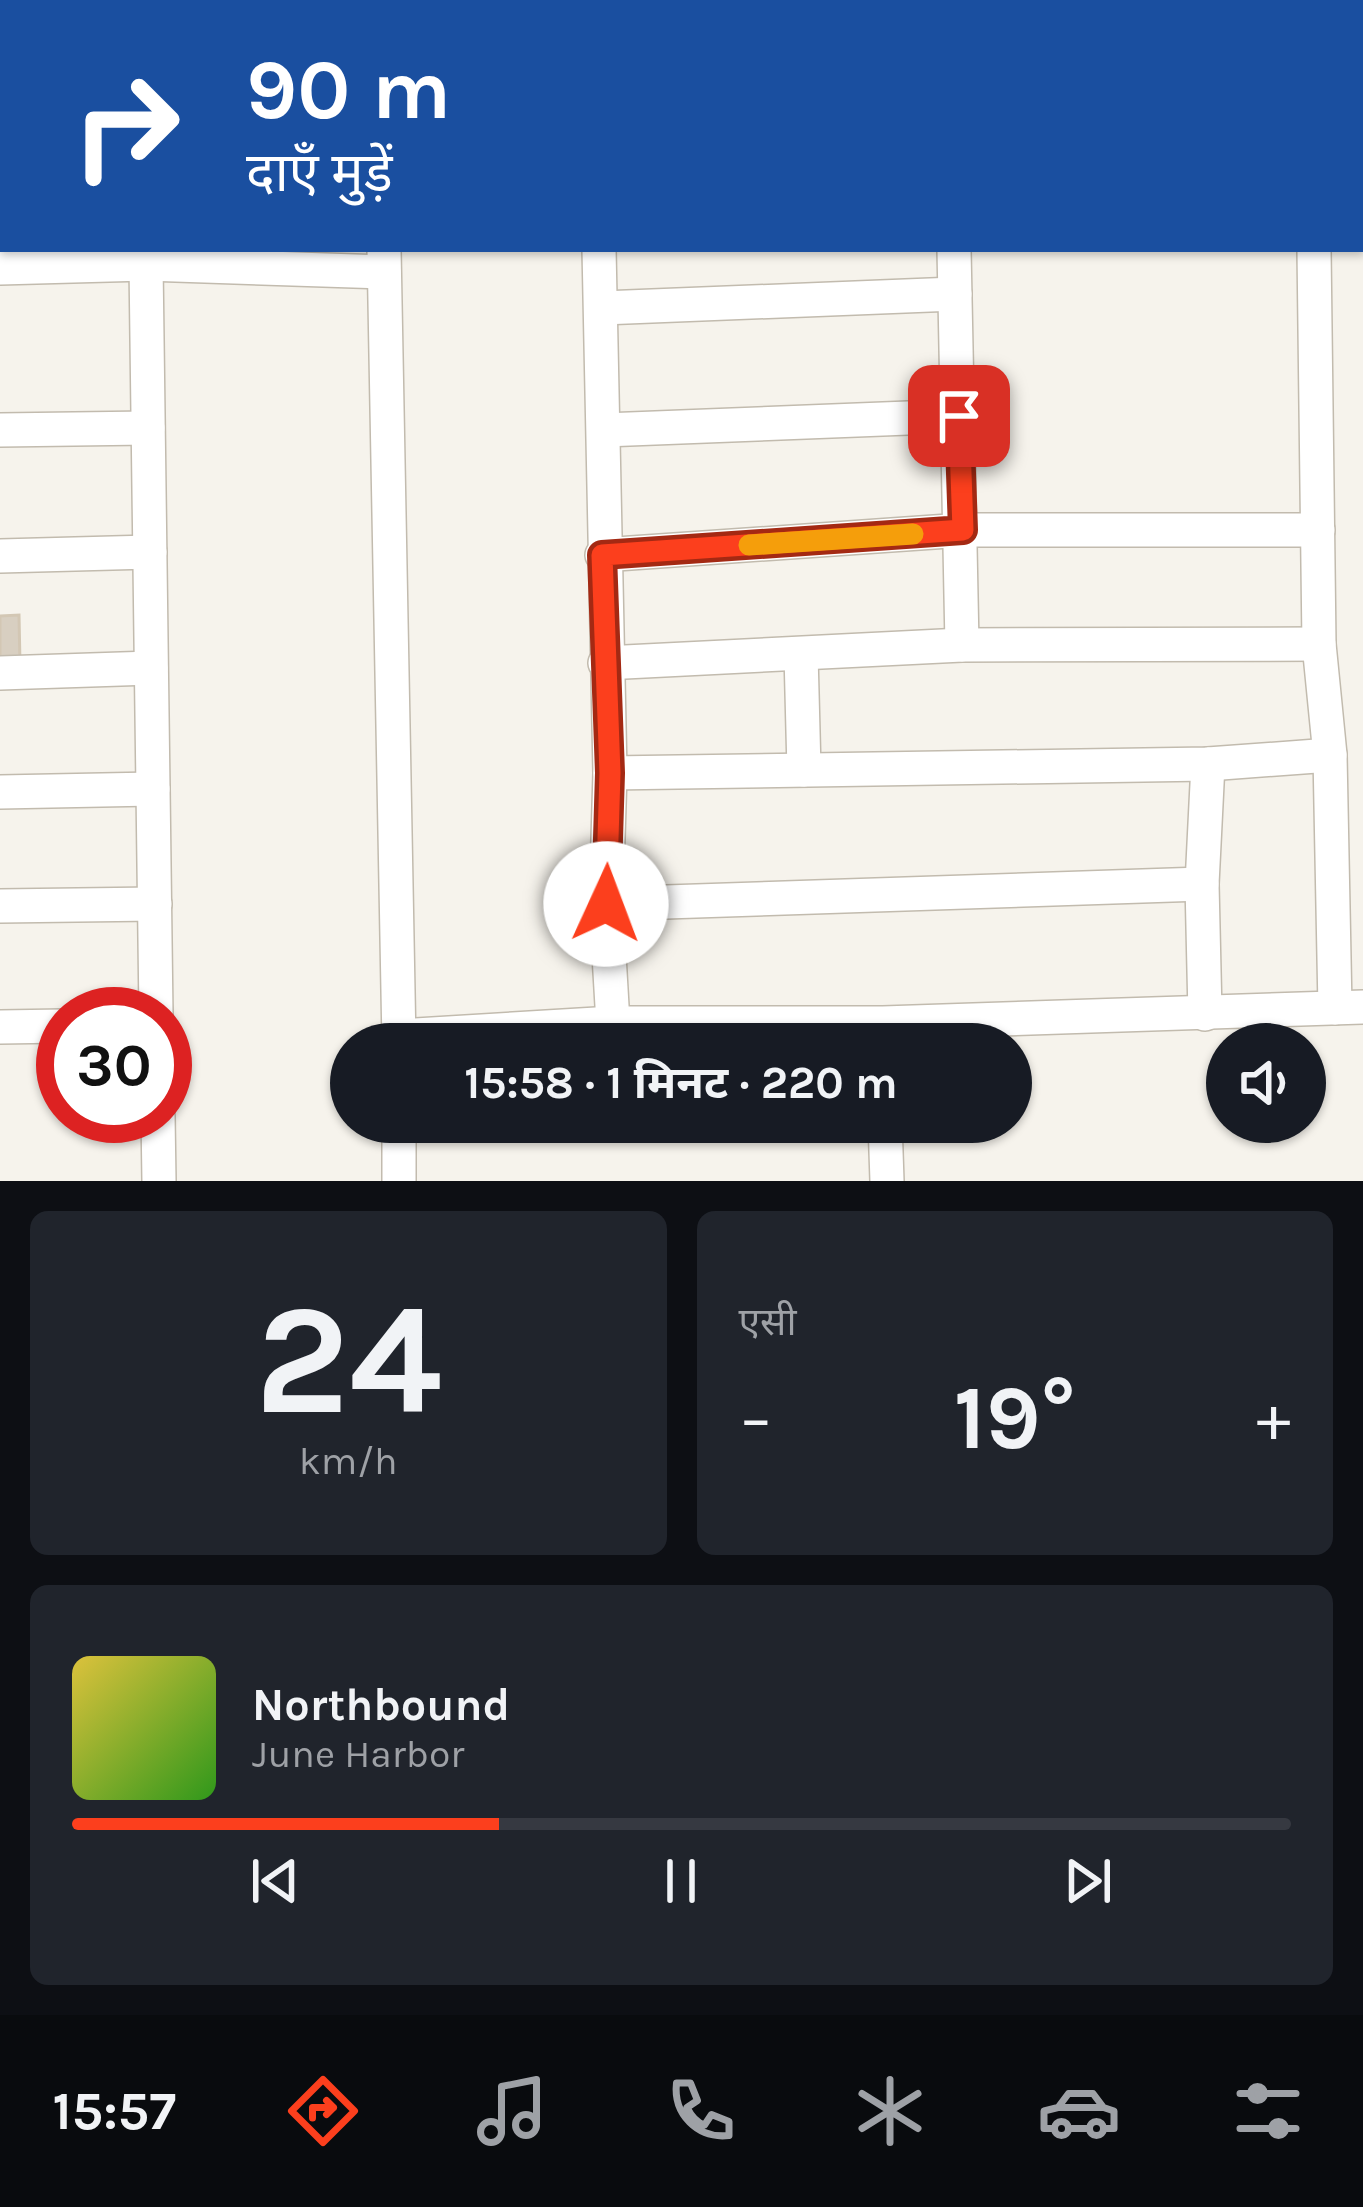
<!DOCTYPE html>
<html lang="hi">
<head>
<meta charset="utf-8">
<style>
  body { margin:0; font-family:Karla,"Noto Sans Devanagari",sans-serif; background:#20242c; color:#f1f3f6; height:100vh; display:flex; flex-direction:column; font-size:45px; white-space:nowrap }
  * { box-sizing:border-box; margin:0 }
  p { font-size:39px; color:#9ea1a6 }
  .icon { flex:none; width:66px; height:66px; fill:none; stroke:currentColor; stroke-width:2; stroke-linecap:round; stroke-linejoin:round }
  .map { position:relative; height:1181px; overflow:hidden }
  .side { display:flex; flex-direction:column; gap:30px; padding:30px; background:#0d0f14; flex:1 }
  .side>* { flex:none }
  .guide { position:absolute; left:0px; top:0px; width:1365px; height:252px; box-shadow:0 3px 9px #0004; background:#1a4fa0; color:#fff; overflow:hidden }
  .tools { position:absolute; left:1206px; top:1023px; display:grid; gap:24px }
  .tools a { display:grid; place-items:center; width:120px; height:120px; border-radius:50%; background:#171b24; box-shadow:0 3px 9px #0004; font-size:60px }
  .speed { position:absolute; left:36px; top:987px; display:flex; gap:24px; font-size:60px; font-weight:700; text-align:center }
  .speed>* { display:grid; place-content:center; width:156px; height:156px; border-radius:50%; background:#171b24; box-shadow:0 3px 9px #0004; line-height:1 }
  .speed .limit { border:18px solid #d22; background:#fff; color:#111 }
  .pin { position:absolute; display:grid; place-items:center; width:102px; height:102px; color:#fff; margin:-51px; border-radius:24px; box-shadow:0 6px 18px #0006 }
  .me { position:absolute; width:132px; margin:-66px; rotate:2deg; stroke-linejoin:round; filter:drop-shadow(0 0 9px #0008) }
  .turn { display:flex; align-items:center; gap:42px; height:252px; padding:0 48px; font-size:54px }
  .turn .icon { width:156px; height:156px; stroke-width:2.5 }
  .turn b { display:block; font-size:84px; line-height:102px }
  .big { font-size:90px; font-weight:700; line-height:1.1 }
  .side .card { flex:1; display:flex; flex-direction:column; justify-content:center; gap:18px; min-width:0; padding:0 42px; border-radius:18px; background:#20242c }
  .side .dial { align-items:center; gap:0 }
  .dial b { font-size:156px; line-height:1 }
  .song { display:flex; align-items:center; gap:36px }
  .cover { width:144px; height:144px; border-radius:18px; background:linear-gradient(135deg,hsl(50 70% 55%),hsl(110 70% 35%)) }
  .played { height:12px; border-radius:6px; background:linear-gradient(90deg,#fc3f1d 35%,#363941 35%) }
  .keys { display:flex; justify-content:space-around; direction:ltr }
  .heat { display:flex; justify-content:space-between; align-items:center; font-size:66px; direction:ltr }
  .side .tiles { flex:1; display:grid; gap:30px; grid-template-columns:1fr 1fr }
  .card:last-child { grid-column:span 2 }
  .trip { position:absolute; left:330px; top:1023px; width:702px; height:120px; border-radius:60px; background:#171b24; box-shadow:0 3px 9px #0004; font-weight:700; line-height:120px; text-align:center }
  .dock { display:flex; height:192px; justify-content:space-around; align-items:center; background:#090b0e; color:#9ea1a6 }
  .dock .icon { width:84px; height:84px }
  .dock .selected { color:#fc3f1d }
  .dock b { font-size:54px; color:#f1f3f6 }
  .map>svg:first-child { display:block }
</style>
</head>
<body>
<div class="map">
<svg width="1363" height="1181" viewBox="0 0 1363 1181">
  <rect width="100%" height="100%" fill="#f6f3ec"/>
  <!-- building -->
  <polygon fill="#d8cfc1" stroke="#d3c7b4" stroke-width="3" points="19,615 20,664 0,665 0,616"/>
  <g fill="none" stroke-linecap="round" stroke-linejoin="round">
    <defs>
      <g id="minor">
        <polyline points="380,0 380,3"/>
        <polyline points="522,0 522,3"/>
        <polyline points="850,0 850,3"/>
        <polyline points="1362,72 1363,72"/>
        <polyline points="384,249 399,1044"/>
        <polyline points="599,249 610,773 606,904 613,1023"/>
        <polyline points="954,249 962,645"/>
        <polyline points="1314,249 1319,644 1330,755 1335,1008"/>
        <polyline points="146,264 156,1014"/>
        <polyline points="0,268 146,264 384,272"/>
        <polyline points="602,308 955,294"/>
        <polyline points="0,430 148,428"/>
        <polyline points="604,430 959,416"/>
        <polyline points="602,555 963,530 1318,530"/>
        <polyline points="0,556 150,552"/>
        <polyline points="801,654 804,770"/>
        <polyline points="605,663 962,645 1319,644"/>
        <polyline points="0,673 151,668"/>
        <polyline points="610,773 1208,764 1330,755"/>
        <polyline points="0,792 153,789"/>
        <polyline points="606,904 1202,884"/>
        <polyline points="0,906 155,904"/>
        <polyline points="1205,1014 1202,884 1208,764"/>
        <polyline points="0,1027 63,1026"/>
        <polyline points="399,1036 613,1023 883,1023 1363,1007"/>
        <polyline points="158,1116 159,1181"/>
        <polyline points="885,1122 887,1181"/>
        <polyline points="399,1181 399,1122"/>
      </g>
    </defs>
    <!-- minor casing -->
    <use href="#minor" stroke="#c2bbae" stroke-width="36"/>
    <!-- minor -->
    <use href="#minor" stroke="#fff" stroke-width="33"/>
  </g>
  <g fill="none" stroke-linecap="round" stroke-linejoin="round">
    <defs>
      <polyline id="route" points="606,904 610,773 602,555 963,530 959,416"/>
    </defs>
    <!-- route casing -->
    <use href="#route" stroke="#a42913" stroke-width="30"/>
    <!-- route -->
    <use href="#route" stroke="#fc3f1d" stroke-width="21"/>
    <!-- slow -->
    <polyline stroke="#f59e0b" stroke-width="21" points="749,545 913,534"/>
  </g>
</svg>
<div class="tools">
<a><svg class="icon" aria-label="sound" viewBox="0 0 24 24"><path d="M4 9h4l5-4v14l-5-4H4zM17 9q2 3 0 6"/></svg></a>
</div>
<div class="speed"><div class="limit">30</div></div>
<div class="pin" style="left:959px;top:416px;background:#d93025"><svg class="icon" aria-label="arrive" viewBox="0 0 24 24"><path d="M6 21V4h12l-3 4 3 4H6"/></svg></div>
<svg class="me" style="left:606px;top:904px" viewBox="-20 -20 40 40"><circle r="19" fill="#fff"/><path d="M0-13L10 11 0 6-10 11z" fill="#fc3f1d"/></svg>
<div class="trip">15:58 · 1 मिनट · 220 m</div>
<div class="guide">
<div class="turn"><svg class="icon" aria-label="right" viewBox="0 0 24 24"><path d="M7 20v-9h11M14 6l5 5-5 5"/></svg><div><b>90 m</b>दाएँ मुड़ें</div></div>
</div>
</div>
<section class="side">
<div class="tiles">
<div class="card dial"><b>24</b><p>km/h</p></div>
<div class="card"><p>एसी</p>
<div class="heat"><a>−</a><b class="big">19°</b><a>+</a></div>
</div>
<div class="card">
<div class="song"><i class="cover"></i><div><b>Northbound</b><p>June Harbor</p></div></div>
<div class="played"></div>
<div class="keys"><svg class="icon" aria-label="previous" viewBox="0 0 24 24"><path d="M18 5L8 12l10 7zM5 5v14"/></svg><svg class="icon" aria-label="pause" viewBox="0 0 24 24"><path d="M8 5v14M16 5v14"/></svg><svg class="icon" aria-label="next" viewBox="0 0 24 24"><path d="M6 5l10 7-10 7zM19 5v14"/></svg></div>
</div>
</div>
</section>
<nav class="dock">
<b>15:57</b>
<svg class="icon selected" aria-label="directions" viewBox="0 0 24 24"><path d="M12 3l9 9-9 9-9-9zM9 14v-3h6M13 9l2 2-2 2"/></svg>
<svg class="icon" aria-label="music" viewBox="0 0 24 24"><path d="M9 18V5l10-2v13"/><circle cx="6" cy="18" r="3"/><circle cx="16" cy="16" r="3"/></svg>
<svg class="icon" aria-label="phone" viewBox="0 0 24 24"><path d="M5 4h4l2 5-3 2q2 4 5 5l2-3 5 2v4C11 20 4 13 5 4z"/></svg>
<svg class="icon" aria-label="climate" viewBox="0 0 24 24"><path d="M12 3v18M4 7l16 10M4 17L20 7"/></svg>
<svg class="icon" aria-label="car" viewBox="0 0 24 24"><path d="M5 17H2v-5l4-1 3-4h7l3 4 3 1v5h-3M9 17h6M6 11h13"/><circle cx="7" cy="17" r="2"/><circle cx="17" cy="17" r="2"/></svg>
<svg class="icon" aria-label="filters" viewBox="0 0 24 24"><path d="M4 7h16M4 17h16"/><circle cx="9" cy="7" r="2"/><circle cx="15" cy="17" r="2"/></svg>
</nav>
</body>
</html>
